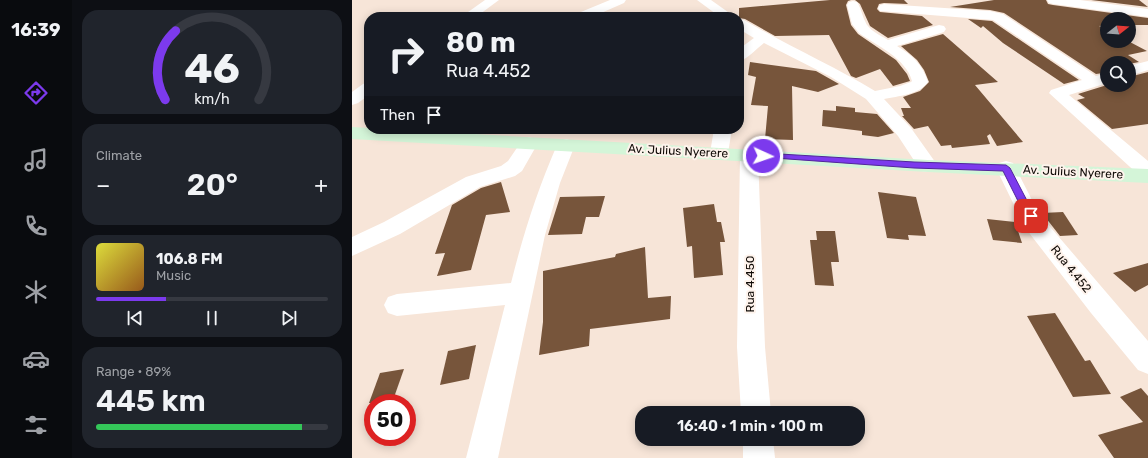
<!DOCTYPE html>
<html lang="en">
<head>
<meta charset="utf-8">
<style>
  body { margin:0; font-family:Rubik,sans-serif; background:#20242c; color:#f1f3f6; height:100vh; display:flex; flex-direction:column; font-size:15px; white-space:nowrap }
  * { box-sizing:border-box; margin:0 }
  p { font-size:13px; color:#9ea1a6 }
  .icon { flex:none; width:22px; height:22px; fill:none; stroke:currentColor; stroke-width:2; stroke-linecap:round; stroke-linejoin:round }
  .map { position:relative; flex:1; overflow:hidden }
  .drawer { display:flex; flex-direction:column; gap:10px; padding:10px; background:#0d0f14; width:280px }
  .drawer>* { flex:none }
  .guide { position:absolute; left:12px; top:12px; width:380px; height:122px; border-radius:16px; box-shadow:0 2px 10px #0003; background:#171b24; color:#f1f3f6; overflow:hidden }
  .needle { width:26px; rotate:73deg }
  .controls { position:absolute; left:748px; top:12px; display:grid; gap:8px }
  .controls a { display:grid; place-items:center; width:36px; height:36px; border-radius:50%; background:#171b24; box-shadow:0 2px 10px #0003; font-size:20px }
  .speed { position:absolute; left:12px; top:394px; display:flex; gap:8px; font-size:20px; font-weight:700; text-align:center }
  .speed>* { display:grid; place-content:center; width:52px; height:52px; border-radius:50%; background:#171b24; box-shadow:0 2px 10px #0003; line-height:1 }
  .speed .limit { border:6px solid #d22; background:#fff; color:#111 }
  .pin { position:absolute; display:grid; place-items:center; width:34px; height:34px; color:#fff; margin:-17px; border-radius:8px; box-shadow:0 2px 6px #0006 }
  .me { position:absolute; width:44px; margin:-22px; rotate:93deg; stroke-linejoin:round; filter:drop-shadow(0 0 3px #0008) }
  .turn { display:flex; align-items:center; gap:14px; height:84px; padding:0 16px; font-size:18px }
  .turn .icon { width:52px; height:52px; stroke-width:2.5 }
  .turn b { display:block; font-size:28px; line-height:34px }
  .then { display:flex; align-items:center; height:38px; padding:0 16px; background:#0003; gap:8px; font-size:15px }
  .big { font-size:30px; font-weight:600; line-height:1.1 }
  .drawer .card { flex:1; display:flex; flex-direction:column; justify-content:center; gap:6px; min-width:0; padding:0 14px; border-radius:16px; background:#20242c }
  .drawer .dial { align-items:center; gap:0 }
  .dial svg { height:104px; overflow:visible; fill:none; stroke:#363941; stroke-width:7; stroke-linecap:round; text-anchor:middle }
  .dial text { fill:#f1f3f6; stroke:none }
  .song { display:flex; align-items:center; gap:12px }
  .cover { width:48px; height:48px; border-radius:6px; background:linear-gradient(135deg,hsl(60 70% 55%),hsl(30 70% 35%)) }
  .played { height:4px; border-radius:2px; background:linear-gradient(90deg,#7c3aed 30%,#363941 30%) }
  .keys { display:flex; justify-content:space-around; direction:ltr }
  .heat { display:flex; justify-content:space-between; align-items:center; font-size:22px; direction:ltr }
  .charge { height:6px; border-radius:3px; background:linear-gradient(90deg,#34c759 89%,#363941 0) }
  .trip { position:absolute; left:283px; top:406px; width:230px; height:40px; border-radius:16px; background:#171b24; box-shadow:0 2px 10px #0003; font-weight:600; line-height:40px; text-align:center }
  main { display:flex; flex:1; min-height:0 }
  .dock { display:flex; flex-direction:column; width:72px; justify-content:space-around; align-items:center; background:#090b0e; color:#9ea1a6 }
  .dock .icon { width:28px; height:28px }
  .dock .on { color:#7c3aed }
  .dock b { font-size:18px; color:#f1f3f6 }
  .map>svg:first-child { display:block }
</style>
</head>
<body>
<main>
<nav class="dock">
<b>16:39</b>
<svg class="icon on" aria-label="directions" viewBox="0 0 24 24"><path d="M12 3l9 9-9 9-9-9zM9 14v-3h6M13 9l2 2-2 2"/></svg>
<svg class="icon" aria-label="music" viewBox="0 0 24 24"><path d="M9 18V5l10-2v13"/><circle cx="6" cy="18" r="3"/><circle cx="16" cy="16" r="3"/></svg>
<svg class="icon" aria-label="phone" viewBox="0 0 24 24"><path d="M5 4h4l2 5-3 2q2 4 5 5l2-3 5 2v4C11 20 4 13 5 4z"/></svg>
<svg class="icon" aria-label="climate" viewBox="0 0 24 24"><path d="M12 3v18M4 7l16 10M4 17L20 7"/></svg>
<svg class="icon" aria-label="car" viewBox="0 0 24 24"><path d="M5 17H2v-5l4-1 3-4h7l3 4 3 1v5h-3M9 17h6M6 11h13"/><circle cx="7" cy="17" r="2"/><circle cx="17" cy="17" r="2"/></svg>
<svg class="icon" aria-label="filters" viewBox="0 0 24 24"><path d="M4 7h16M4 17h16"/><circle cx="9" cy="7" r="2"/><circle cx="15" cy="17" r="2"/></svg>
</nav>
<section class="drawer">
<div class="card dial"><svg viewBox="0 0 100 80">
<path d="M14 69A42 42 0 1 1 86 69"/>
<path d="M14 69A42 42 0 0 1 22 16" stroke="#7c3aed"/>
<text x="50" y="56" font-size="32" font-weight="700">46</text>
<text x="50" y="72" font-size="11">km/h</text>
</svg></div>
<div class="card"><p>Climate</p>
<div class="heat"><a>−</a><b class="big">20°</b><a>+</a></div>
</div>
<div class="card">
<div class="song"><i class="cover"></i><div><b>106.8 FM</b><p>Music</p></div></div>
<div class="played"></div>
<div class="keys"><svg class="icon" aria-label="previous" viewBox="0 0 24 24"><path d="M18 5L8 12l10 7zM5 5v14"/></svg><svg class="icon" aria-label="pause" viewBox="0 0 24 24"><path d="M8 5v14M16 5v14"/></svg><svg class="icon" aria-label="next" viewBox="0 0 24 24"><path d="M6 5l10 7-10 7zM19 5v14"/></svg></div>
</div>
<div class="card"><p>Range · 89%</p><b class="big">445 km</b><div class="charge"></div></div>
</section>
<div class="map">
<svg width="796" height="458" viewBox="0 0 796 458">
  <rect width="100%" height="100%" fill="#f7e5d8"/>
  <!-- building -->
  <g fill="#77553b">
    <polygon points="478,0 499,0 496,1 494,5 499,25 506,34 544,60 555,74 558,81 541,86 528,69 504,78 499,76 477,35 423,36 393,19 387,18 387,8"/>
    <polygon points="503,0 552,0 556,4 532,3 527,4 525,9 528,12 570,16 581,25 536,38 518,26 508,4"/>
    <polygon points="642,0 694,0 696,4 701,5 796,18 796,25 777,25 777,19 755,19 755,25 747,26 755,30 755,41 776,41 795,51 776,55 787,62 777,64 777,63 755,63 755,73 751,73 744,74 652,13 638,10 598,7"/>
    <polygon points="739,0 787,0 796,7"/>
    <polygon points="616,19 640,21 727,80 712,84 651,43 631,26 629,28"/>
    <polygon points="591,34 646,82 623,85 671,142 645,146 638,134 635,136 638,144 600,148 599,145 589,146 576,126 562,129 550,116 552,116 549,108 559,108 551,97 568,91 577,82 572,70 565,60 549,46"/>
    <polygon points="398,62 464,71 487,84 466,92 440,86 441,140 413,139 416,106 399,105 404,77 396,75"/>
    <polygon points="796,72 796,124 760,129 725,100 733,98 726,94 755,85 777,85 777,77"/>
    <polygon points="484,106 503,108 503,112 525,114 542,133 526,137 510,135 510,131 470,126 471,110 484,111"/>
    <polygon points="149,182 158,212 134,215 119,270 85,276 93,253 83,254 100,205 129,188"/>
    <polygon points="526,192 564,197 574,236 556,235 557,240 535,238"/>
    <polygon points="253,196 247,217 234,217 230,234 196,235 208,197"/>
    <polygon points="362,204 365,222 369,222 373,242 368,242 371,275 342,278 340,246 335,247 331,208"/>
    <polygon points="711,212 726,235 708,236 690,213"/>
    <polygon points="635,219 663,222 670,243 641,240"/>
    <polygon points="464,231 483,231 487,262 479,262 482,286 463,285 458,240 465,240"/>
    <polygon points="293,247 296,298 319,296 318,319 238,329 237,346 187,355 191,322 191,271 263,257 264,254"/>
    <polygon points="796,263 796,285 783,292 761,273"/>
    <polygon points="703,313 733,361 738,360 759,394 721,397 675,316"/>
    <polygon points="124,345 117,379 88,385 96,351"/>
    <polygon points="52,369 40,403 17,403 28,373"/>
    <polygon points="789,388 796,396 796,458 762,458 746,435 791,422 768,397"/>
  </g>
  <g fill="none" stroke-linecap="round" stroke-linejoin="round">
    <!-- street -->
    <g fill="#fff" fill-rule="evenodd">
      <polygon points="133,0 147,0 124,17 109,17"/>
      <polygon points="258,0 274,0 272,3 240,17 223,17 224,14"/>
      <polygon points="345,0 359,0 383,17 368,17"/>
      <polygon points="695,0 728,0 796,9 796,17 701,4 697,3"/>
      <path d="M501,1l4,1c4,6 5,13 8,19 3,9 15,14 23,19l51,-15 5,1 2,3 -2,3 -47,14c15,9 26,19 31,36 -9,13 -30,14 -44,17l27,29 27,38 -3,5 -7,1 -7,-1 -23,-35 -32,-37 -35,-22 -67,-34c-8,6 -16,16 -25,18v-12l15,-11 -15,-9v-10l5,1c42,25 88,45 131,71l25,-5 11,-4 1,-1c-6,-23 -35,-35 -53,-48l-7,-9 -5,-19 2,-3z"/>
      <polygon points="532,4 638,11 651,14 744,76 751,74 755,75 755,83 717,95 796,161 796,179 789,177 697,93 699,90 730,80 641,20 528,11 526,8 528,5"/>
      <polygon points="796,61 796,70 777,76 777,66"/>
      <polygon points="17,82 17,95 6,103 0,105 0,92 11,84"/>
      <path d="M111,129h18c-7,10 -11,17 -23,14l-3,-4z"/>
      <polygon points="362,129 380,129 376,153 374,157 367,159 360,157 358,153"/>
      <polygon points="177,137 183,139 186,143 170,171 163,176 128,187 48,234 0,256 0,237 32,222 114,177 149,166 156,161 171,139"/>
      <path d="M214,139l7,2 2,4 -15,38 -15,52 -47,223h-32l39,-153 -108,11 -9,-3 -4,-8 4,-8 9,-3 114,-11c12,-48 26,-92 46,-138l2,-4z"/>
      <polygon points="397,149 404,151 406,155 413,347 419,413 389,413 385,347 388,155 390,151"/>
      <polygon points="654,161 661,163 681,202 694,222 796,341 796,374 786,370 739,313 678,234 662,205 644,168 647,163"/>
      <polygon points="391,439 421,439 423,458 391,458"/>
    </g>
    <!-- secondary -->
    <polygon fill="#d4f5d8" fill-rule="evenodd" points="0,127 576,160 796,169 796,183 576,172 0,139"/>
  </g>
  <!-- route -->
  <polygon fill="#7c3aed" stroke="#51269a" points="411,153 562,162 654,165 658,168 683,216 682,219 675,219 651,171 562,168 408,157 407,156"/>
  <g text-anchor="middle" stroke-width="4" stroke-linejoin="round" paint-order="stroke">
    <!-- street labels -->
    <g font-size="12" fill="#100b07" stroke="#fef3ec">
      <text transform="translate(326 151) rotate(3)" y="4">Av. Julius Nyerere</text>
      <text transform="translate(721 172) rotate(3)" y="4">Av. Julius Nyerere</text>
      <text transform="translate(719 269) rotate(51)" y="4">Rua 4.452</text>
      <text transform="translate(398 284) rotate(-90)" y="4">Rua 4.450</text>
    </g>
  </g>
</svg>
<div class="controls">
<a><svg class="needle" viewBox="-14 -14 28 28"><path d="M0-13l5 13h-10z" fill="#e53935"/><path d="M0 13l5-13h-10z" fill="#9ea1a6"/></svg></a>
<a><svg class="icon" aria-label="search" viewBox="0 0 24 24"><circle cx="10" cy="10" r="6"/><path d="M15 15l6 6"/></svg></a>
</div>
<div class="speed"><div class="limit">50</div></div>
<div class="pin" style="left:679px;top:216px;background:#d93025"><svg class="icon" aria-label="arrive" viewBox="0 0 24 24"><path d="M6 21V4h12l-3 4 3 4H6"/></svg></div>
<svg class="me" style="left:411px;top:156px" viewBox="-20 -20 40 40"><circle r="17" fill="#7c3aed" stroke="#fff" stroke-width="3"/><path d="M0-11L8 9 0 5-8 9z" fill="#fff"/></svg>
<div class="trip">16:40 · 1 min · 100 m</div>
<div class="guide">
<div class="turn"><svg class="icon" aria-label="right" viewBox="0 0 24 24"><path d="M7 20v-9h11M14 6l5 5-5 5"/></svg><div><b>80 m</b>Rua 4.452</div></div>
<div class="then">Then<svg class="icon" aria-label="arrive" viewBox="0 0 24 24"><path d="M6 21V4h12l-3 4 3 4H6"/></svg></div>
</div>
</div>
</main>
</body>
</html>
